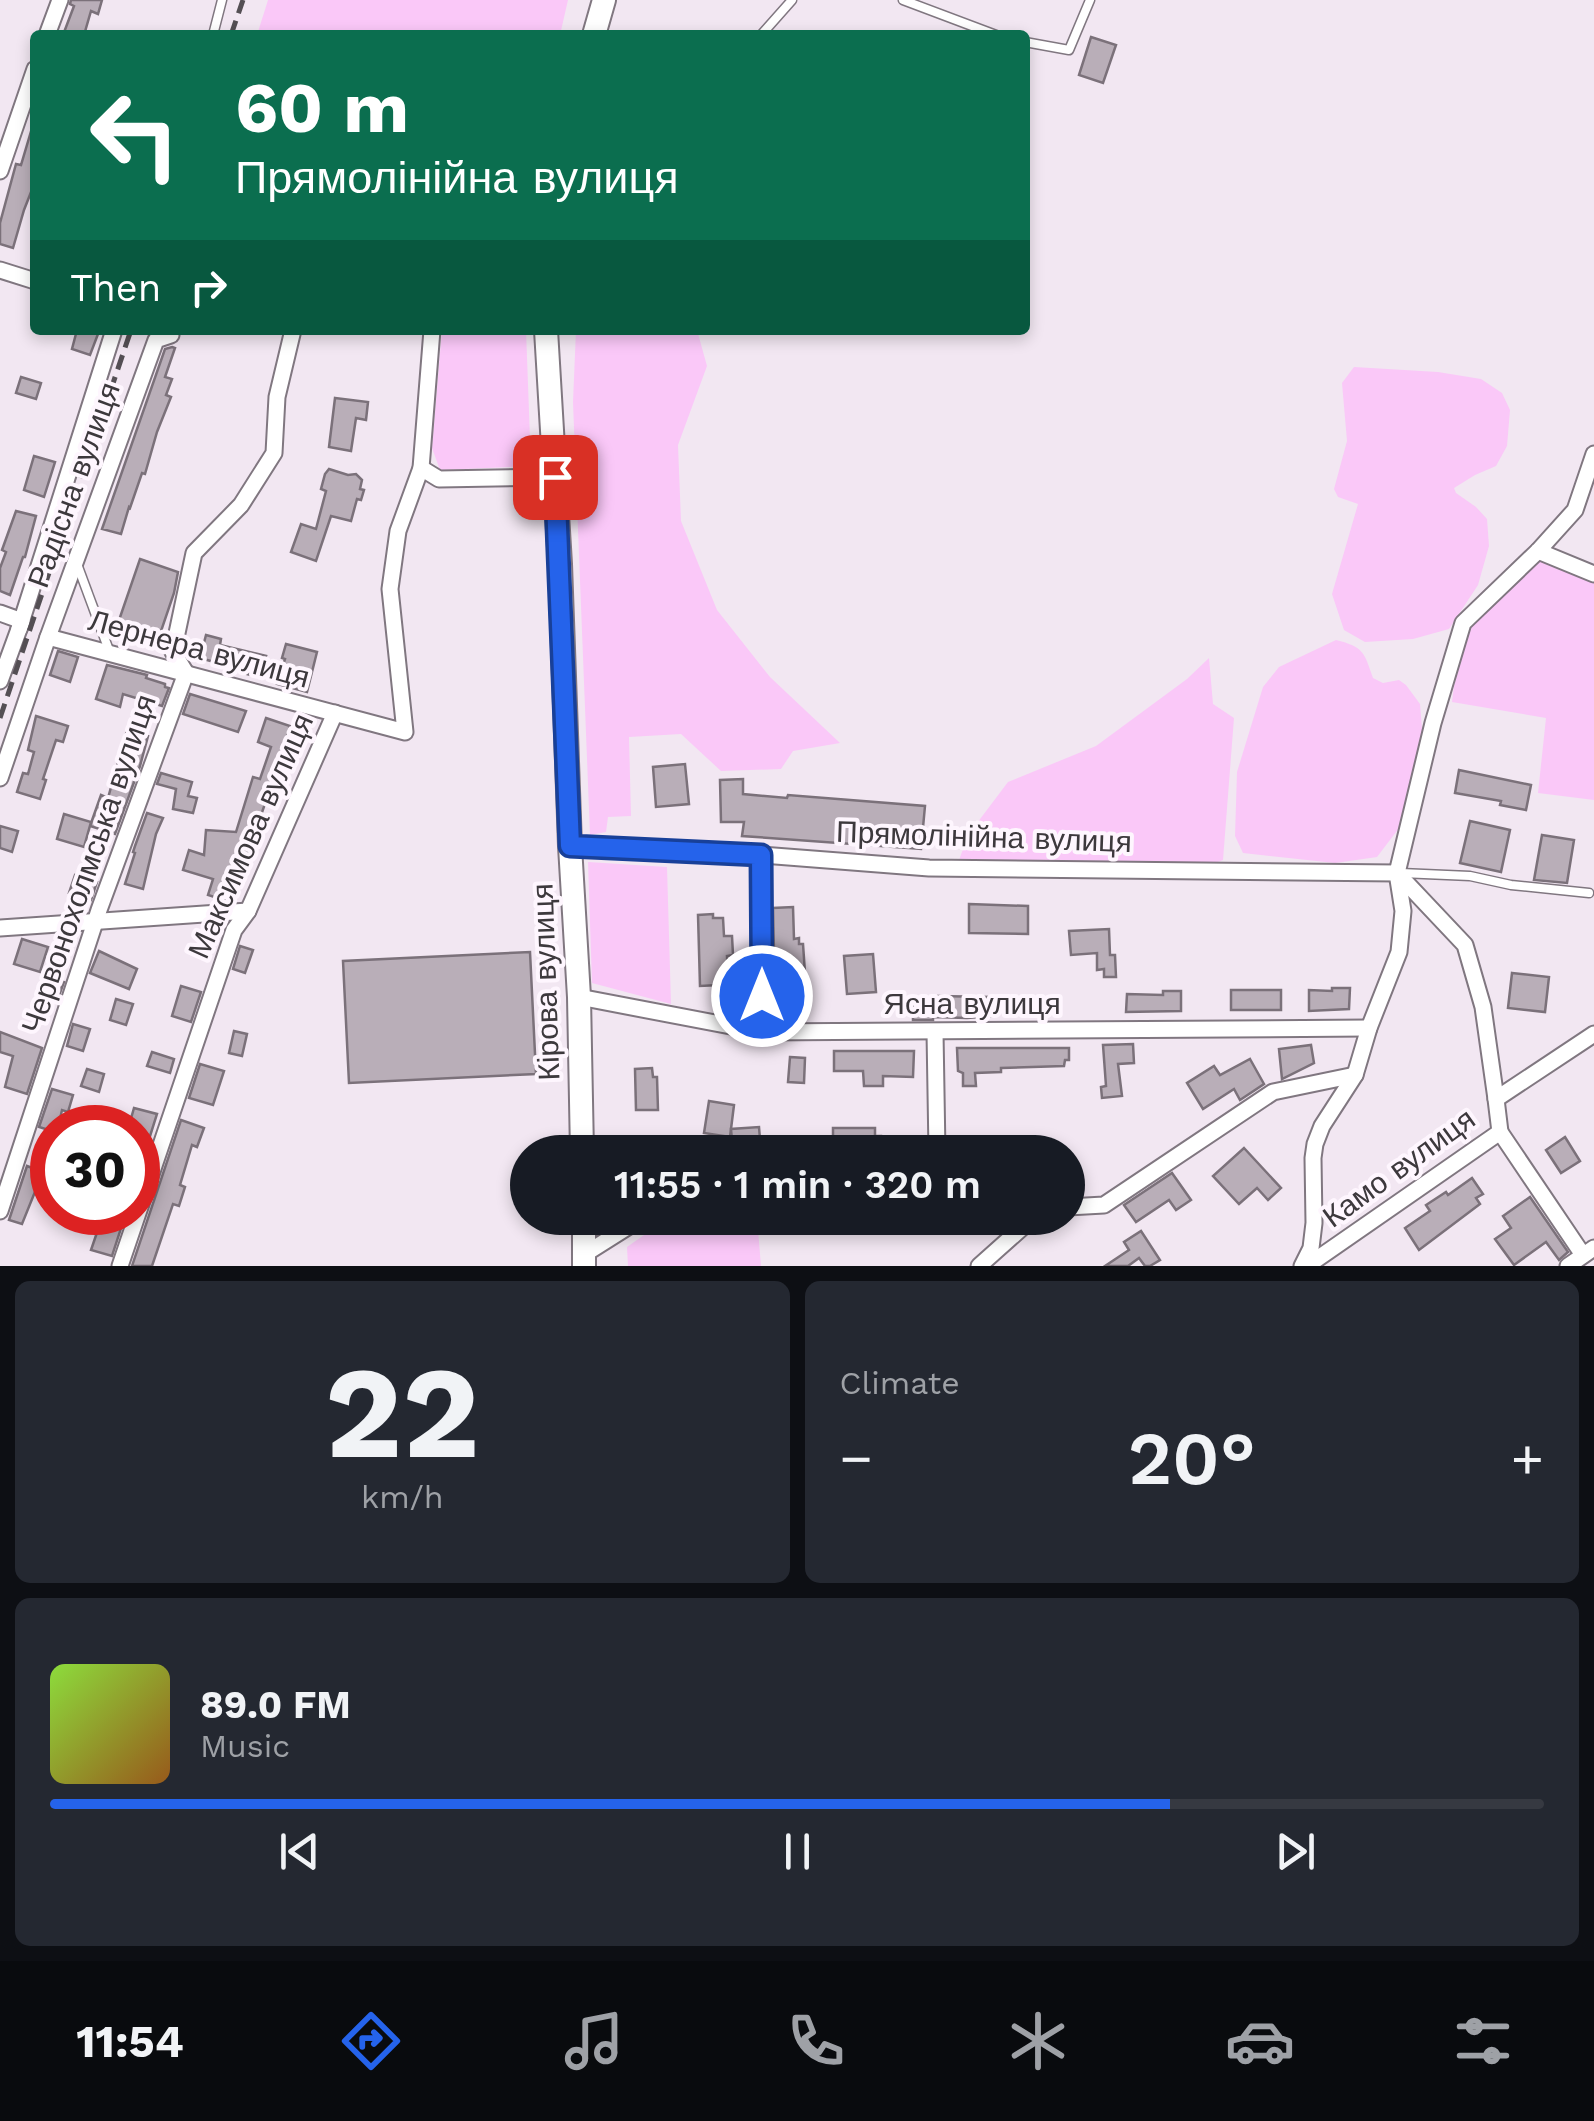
<!DOCTYPE html>
<html lang="en">
<head>
<meta charset="utf-8">
<style>
  body { margin:0; font-family:"Work Sans",sans-serif; background:#242831; color:#f1f3f6; height:100vh; display:flex; flex-direction:column; font-size:38px; white-space:nowrap }
  * { box-sizing:border-box; margin:0 }
  p { font-size:32px; color:#9ea1a6 }
  .icon { flex:none; width:55px; height:55px; fill:none; stroke:currentColor; stroke-width:2; stroke-linecap:round; stroke-linejoin:round }
  .map { position:relative; height:1266px; overflow:hidden }
  .drawer { display:flex; flex-direction:column; gap:15px; padding:15px; background:#0d0f14; flex:1 }
  .drawer>* { flex:none }
  .hud { position:absolute; left:30px; top:30px; width:1000px; height:305px; border-radius:10px; box-shadow:0 5px 15px #0003; background:#0b6e4f; color:#fff; overflow:hidden }
  .speed { position:absolute; left:30px; top:1105px; display:flex; gap:20px; font-size:50px; font-weight:700; text-align:center }
  .speed>* { display:grid; place-content:center; width:130px; height:130px; border-radius:50%; background:#171b24; box-shadow:0 5px 15px #0003; line-height:1 }
  .speed .limit { border:15px solid #d22; background:#fff; color:#111 }
  .pin { position:absolute; display:grid; place-items:center; width:85px; height:85px; color:#fff; margin:-42px; border-radius:20px; box-shadow:0 5px 15px #0006 }
  .me { position:absolute; width:110px; margin:-55px; rotate:0deg; stroke-linejoin:round; filter:drop-shadow(0 0 8px #0008) }
  .turn { display:flex; align-items:center; gap:35px; height:210px; padding:0 40px; font-size:45px }
  .turn .icon { width:130px; height:130px; stroke-width:2.5 }
  .turn b { display:block; font-size:70px; line-height:85px }
  .then { display:flex; align-items:center; height:95px; padding:0 40px; background:#0003; gap:20px; font-size:38px }
  .big { font-size:75px; font-weight:600; line-height:1.1 }
  .drawer .widget { flex:1; display:flex; flex-direction:column; justify-content:center; gap:15px; min-width:0; padding:0 35px; border-radius:15px; background:#242831 }
  .drawer .dial { align-items:center; gap:0 }
  .dial b { font-size:130px; line-height:1 }
  .song { display:flex; align-items:center; gap:30px }
  .cover { width:120px; height:120px; border-radius:15px; background:linear-gradient(135deg,hsl(90 70% 55%),hsl(30 70% 35%)) }
  .played { height:10px; border-radius:5px; background:linear-gradient(90deg,#2563eb 75%,#363941 75%) }
  .keys { display:flex; justify-content:space-around; direction:ltr }
  .heat { display:flex; justify-content:space-between; align-items:center; font-size:55px; direction:ltr }
  .drawer .tiles { flex:1; display:grid; gap:15px; grid-template-columns:1fr 1fr }
  .widget:last-child { grid-column:span 2 }
  .trip { position:absolute; left:510px; top:1135px; width:575px; height:100px; border-radius:50px; background:#171b24; box-shadow:0 5px 15px #0003; font-weight:600; line-height:100px; text-align:center }
  .menu { display:flex; height:160px; justify-content:space-around; align-items:center; background:#090b0e; color:#9ea1a6 }
  .menu .icon { width:70px; height:70px }
  .menu .current { color:#2563eb }
  .menu b { font-size:45px; color:#f1f3f6 }
  .map>svg:first-child { display:block }
</style>
</head>
<body>
<div class="map">
<svg width="1594" height="1266" viewBox="0 0 1594 1266">
  <rect width="100%" height="100%" fill="#f2e7f2"/>
  <!-- green -->
  <g fill="#fac8f8">
    <polygon points="268,0 568,0 560,35 257,35"/>
    <polygon points="442,330 526,330 531,466 440,470 432,448"/>
    <polygon points="576,330 697,330 707,366 678,445 681,521 717,610 770,677 840,743 793,751 781,769 721,771 681,734 629,737 631,816 608,817 606,832 590,835 573,402"/>
    <polygon points="1354,367 1438,372 1481,379 1502,393 1510,410 1507,446 1496,466 1475,475 1454,488 1456,493 1476,507 1487,519 1489,546 1478,585 1449,629 1413,639 1365,642 1344,630 1332,594 1358,504 1338,497 1334,489 1347,441 1342,383"/>
    <polygon points="1541,560 1594,583 1594,800 1538,793 1546,718 1452,702 1454,686 1470,627"/>
    <path d="M1336,640c28,7 28,12 37,38l10,5 16,-3 7,5 14,19 3,37 -14,74 -32,42 -42,6 -92,-10 -8,-17 2,-64 26,-85 16,-20z"/>
    <polygon points="1209,658 1213,704 1234,718 1223,860 1210,865 958,863 968,835 1008,782 1096,746 1187,679"/>
    <polygon points="588,862 667,867 671,1004 592,983"/>
    <polygon points="674,1218 757,1218 761,1266 628,1266 627,1247 664,1221"/>
  </g>
  <!-- building -->
  <g fill="#b9aeb8" stroke="#7b717a" stroke-width="2.5">
    <polygon points="71,0 102,0 98,14 91,11 84,35 63,35 74,6 70,4"/>
    <polygon points="1091,37 1116,45 1103,83 1079,75"/>
    <polygon points="32,128 35,129 35,188 33,187 24,210 13,248 0,244 0,223 16,164 21,165"/>
    <polygon points="77,330 86,330 98,334 90,355 72,349"/>
    <polygon points="172,347 175,348 165,377 172,379 166,395 171,397 157,432 145,474 142,473 130,508 129,507 121,534 102,529 165,349"/>
    <polygon points="21,377 41,383 36,399 16,393"/>
    <polygon points="335,398 368,402 366,420 356,418 351,451 329,447"/>
    <polygon points="34,456 55,462 44,497 24,490"/>
    <polygon points="329,469 348,475 356,474 362,480 360,489 364,490 361,500 357,499 351,521 331,516 316,561 291,552 301,524 316,529 326,491 321,489 325,474"/>
    <polygon points="16,511 36,516 25,557 23,557 10,595 0,591 0,568 6,552 2,550"/>
    <polygon points="140,559 178,572 174,593 158,640 117,626"/>
    <polygon points="206,635 221,639 220,645 266,656 258,677 235,671 236,668 200,658"/>
    <polygon points="286,644 317,652 307,692 277,684 285,659 282,658"/>
    <polygon points="58,651 78,657 70,682 50,675"/>
    <polygon points="107,665 147,675 146,678 165,684 165,687 169,688 162,706 123,694 120,707 96,699"/>
    <polygon points="190,694 246,711 238,732 183,714"/>
    <polygon points="36,716 68,726 63,742 56,740 43,779 46,780 40,799 17,792 23,773 28,774 34,752 28,750"/>
    <polygon points="266,718 290,726 278,764 284,766 279,780 274,778 231,901 227,901 208,895 213,879 183,870 189,850 204,855 206,830 236,832 253,777 260,779 271,747 258,742"/>
    <polygon points="127,730 148,736 140,766 115,834 90,826 101,795 108,798"/>
    <polygon points="685,764 689,804 656,807 653,767"/>
    <polygon points="1459,770 1531,785 1526,810 1500,805 1501,801 1455,793"/>
    <polygon points="161,773 192,782 188,796 197,798 193,813 173,809 176,789 157,784"/>
    <polygon points="743,779 743,794 787,798 788,795 925,806 921,849 742,836 744,822 721,822 720,780"/>
    <polygon points="147,813 163,818 156,834 143,889 125,884 135,853 133,852 135,846"/>
    <polygon points="64,814 91,822 84,847 57,839"/>
    <polygon points="1470,821 1510,830 1501,872 1460,863"/>
    <polygon points="0,826 18,831 12,852 0,848"/>
    <polygon points="1542,835 1574,840 1567,883 1534,880"/>
    <polygon points="75,875 97,882 91,900 69,893"/>
    <polygon points="969,904 1028,906 1028,934 969,933"/>
    <polygon points="793,907 794,939 799,938 799,944 803,944 805,973 799,973 799,977 797,977 798,995 775,996 773,908"/>
    <polygon points="713,914 713,918 723,918 724,936 732,936 733,955 727,956 728,976 719,976 719,985 700,986 698,915"/>
    <polygon points="1109,929 1110,955 1115,955 1116,977 1104,977 1104,969 1097,970 1097,953 1071,955 1069,931"/>
    <polygon points="22,939 48,947 40,972 14,964"/>
    <polygon points="240,946 253,950 245,973 233,969"/>
    <polygon points="99,951 137,969 129,989 90,973"/>
    <polygon points="530,952 536,1074 349,1083 343,961"/>
    <polygon points="873,954 876,992 847,994 844,956"/>
    <polygon points="1512,973 1549,977 1545,1012 1508,1008"/>
    <polygon points="47,977 64,982 57,1001 42,996"/>
    <polygon points="181,986 201,992 191,1022 172,1016"/>
    <polygon points="1332,988 1350,988 1349,1009 1309,1011 1309,990 1332,991"/>
    <rect x="1231" y="990" width="50" height="20"/>
    <polygon points="1163,991 1181,991 1181,1011 1126,1012 1127,994 1163,995"/>
    <polygon points="938,996 991,997 992,1016 967,1018 933,1017 933,1020 913,1020 913,1003 937,1003"/>
    <polygon points="116,999 133,1004 126,1025 110,1020"/>
    <polygon points="73,1024 90,1029 83,1051 67,1046"/>
    <polygon points="234,1031 247,1034 242,1056 229,1053"/>
    <polygon points="0,1032 42,1048 27,1094 5,1087 13,1056 0,1052"/>
    <polygon points="1133,1044 1134,1063 1118,1064 1122,1096 1102,1098 1101,1087 1106,1086 1103,1045"/>
    <polygon points="1311,1045 1314,1063 1282,1079 1279,1049"/>
    <polygon points="957,1048 1069,1048 1069,1060 1065,1060 1064,1066 1001,1068 1001,1072 975,1073 976,1086 963,1086 963,1073 958,1071"/>
    <polygon points="834,1051 914,1051 913,1077 883,1076 883,1086 864,1086 863,1071 834,1071"/>
    <polygon points="152,1052 174,1059 170,1073 147,1066"/>
    <polygon points="790,1057 805,1058 804,1083 788,1082"/>
    <polygon points="1250,1059 1264,1084 1240,1100 1234,1089 1203,1109 1187,1083 1214,1066 1220,1075"/>
    <polygon points="200,1064 224,1071 213,1105 189,1098"/>
    <polygon points="652,1068 653,1077 657,1077 658,1110 636,1110 635,1069"/>
    <polygon points="87,1069 104,1074 99,1092 81,1086"/>
    <polygon points="52,1089 73,1095 68,1112 62,1110 58,1128 52,1128 52,1131 39,1127"/>
    <polygon points="709,1101 734,1105 730,1137 704,1133"/>
    <polygon points="134,1108 157,1114 140,1168 138,1168 138,1124 130,1122"/>
    <polygon points="181,1120 204,1128 197,1147 192,1145 180,1185 185,1187 179,1206 173,1204 152,1266 132,1266"/>
    <polygon points="759,1127 761,1152 733,1152 731,1129"/>
    <polygon points="833,1128 875,1128 875,1136 881,1136 881,1148 875,1148 875,1152 833,1152"/>
    <polygon points="1565,1137 1580,1161 1561,1173 1546,1150"/>
    <polygon points="1244,1148 1281,1188 1268,1200 1257,1188 1239,1204 1213,1176"/>
    <polygon points="27,1166 43,1172 22,1224 9,1220"/>
    <polygon points="1172,1173 1191,1200 1176,1210 1169,1200 1136,1222 1124,1205"/>
    <polygon points="1472,1178 1483,1194 1476,1198 1480,1204 1419,1250 1405,1228 1430,1211 1426,1205 1446,1192 1448,1195"/>
    <polygon points="1530,1197 1568,1252 1559,1260 1546,1242 1514,1265 1495,1239 1511,1228 1503,1216"/>
    <polygon points="104,1212 125,1216 112,1256 91,1250"/>
    <polygon points="1141,1231 1160,1260 1150,1266 1145,1266 1139,1258 1128,1266 1105,1266 1129,1250 1124,1242"/>
  </g>
  <g fill="none" stroke-linecap="round" stroke-linejoin="round">
    <defs>
      <g id="lane">
        <polyline points="903,0 996,35"/>
        <polyline points="213,35 222,0"/>
        <polyline points="761,35 792,0"/>
        <polyline points="1025,42 1069,50 1090,0"/>
        <polyline points="77,564 110,653"/>
        <polyline points="1401,873 1470,876 1511,885 1589,893"/>
      </g>
      <g id="street">
        <polyline points="47,35 60,0"/>
        <polyline points="0,171 35,69"/>
        <polyline points="0,270 35,281"/>
        <polyline points="421,468 439,479 555,477"/>
        <polyline points="1538,551 1594,574"/>
        <polyline points="0,613 22,621 19,629"/>
        <polyline points="48,637 405,732 390,589 398,531 421,468 432,330"/>
        <polyline points="0,681 19,629 114,330"/>
        <polyline points="0,778 48,637 156,340 171,335"/>
        <polyline points="570,846 761,855 929,868 1397,873"/>
        <polyline points="761,855 762,1032"/>
        <polyline points="1397,873 1465,945 1483,1007 1496,1099"/>
        <polyline points="0,928 248,911"/>
        <polyline points="579,997 762,1032 1369,1028"/>
        <polyline points="935,1032 937,1152"/>
        <polyline points="1500,1132 1583,1255"/>
        <polyline points="1068,1207 1104,1205 1273,1092 1355,1075"/>
        <polyline points="0,1211 99,910 186,673 173,652 194,553 241,505 274,453 277,397 293,330"/>
        <polyline points="585,1254 642,1218"/>
        <polyline points="120,1266 234,930 248,911 335,713"/>
        <polyline points="979,1266 1033,1218"/>
        <polyline points="1302,1266 1311,1248 1314,1223 1313,1158 1315,1144 1322,1126 1355,1075 1369,1028 1399,952 1403,911 1397,873 1433,723 1463,623 1538,551 1575,510 1594,454"/>
        <polyline points="1307,1266 1500,1132 1496,1099 1594,1034"/>
        <polyline points="1568,1266 1594,1248"/>
      </g>
      <g id="secondary">
        <polyline points="594,35 604,0"/>
        <polyline points="546,330 560,564 570,846 579,997 582,1152"/>
        <polyline points="584,1218 584,1266"/>
      </g>
    </defs>
    <!-- lane casing -->
    <use href="#lane" stroke="#807780" stroke-width="11"/>
    <!-- street casing -->
    <use href="#street" stroke="#807780" stroke-width="19"/>
    <!-- secondary casing -->
    <use href="#secondary" stroke="#807780" stroke-width="26"/>
    <!-- lane -->
    <use href="#lane" stroke="#fff" stroke-width="8"/>
    <!-- street -->
    <use href="#street" stroke="#fff" stroke-width="15"/>
    <!-- secondary -->
    <use href="#secondary" stroke="#fff" stroke-width="22"/>
    <!-- rail -->
    <g stroke="#544f54" stroke-width="5" stroke-dasharray="15 8" stroke-linecap="butt">
      <polyline points="231,35 243,0"/>
      <polyline points="0,718 131,330"/>
    </g>
  </g>
  <g fill="none" stroke-linecap="round" stroke-linejoin="round">
    <defs>
      <polyline id="route" points="555,477 570,846 761,855 762,996"/>
    </defs>
    <!-- route casing -->
    <use href="#route" stroke="#184099" stroke-width="25"/>
    <!-- route -->
    <use href="#route" stroke="#2563eb" stroke-width="18"/>
  </g>
  <g text-anchor="middle" stroke-width="8" stroke-linejoin="round" paint-order="stroke">
    <!-- street labels -->
    <g font-size="30" fill="#3d393d" stroke="#fef6fe">
      <text transform="translate(74 485) rotate(-70)" y="10">Радісна вулиця</text>
      <text transform="translate(199 649) rotate(15)" y="10">Лернера вулиця</text>
      <text transform="translate(251 836) rotate(-66)" y="10">Максимова вулиця</text>
      <text transform="translate(984 837) rotate(2)" y="10">Прямолінійна вулиця</text>
      <text transform="translate(89 864) rotate(-71)" y="10">Червонохолмська вулиця</text>
      <text transform="translate(546 982) rotate(-92)" y="10">Кірова вулиця</text>
      <text x="972" y="1014">Ясна вулиця</text>
      <text transform="translate(1399 1168) rotate(-36)" y="10">Камо вулиця</text>
    </g>
  </g>
</svg>
<div class="speed"><div class="limit">30</div></div>
<div class="pin" style="left:555px;top:477px;background:#d93025"><svg class="icon" aria-label="arrive" viewBox="0 0 24 24"><path d="M6 21V4h12l-3 4 3 4H6"/></svg></div>
<svg class="me" style="left:762px;top:996px" viewBox="-20 -20 40 40"><circle r="17" fill="#2563eb" stroke="#fff" stroke-width="3"/><path d="M0-11L8 9 0 5-8 9z" fill="#fff"/></svg>
<div class="trip">11:55 · 1 min · 320 m</div>
<div class="hud">
<div class="turn"><svg class="icon" aria-label="left" viewBox="0 0 24 24"><path d="M17 20v-9H6M10 6l-5 5 5 5"/></svg><div><b>60 m</b>Прямолінійна вулиця</div></div>
<div class="then">Then<svg class="icon" aria-label="right" viewBox="0 0 24 24"><path d="M7 20v-9h11M14 6l5 5-5 5"/></svg></div>
</div>
</div>
<section class="drawer">
<div class="tiles">
<div class="widget dial"><b>22</b><p>km/h</p></div>
<div class="widget"><p>Climate</p>
<div class="heat"><a>−</a><b class="big">20°</b><a>+</a></div>
</div>
<div class="widget">
<div class="song"><i class="cover"></i><div><b>89.0 FM</b><p>Music</p></div></div>
<div class="played"></div>
<div class="keys"><svg class="icon" aria-label="previous" viewBox="0 0 24 24"><path d="M18 5L8 12l10 7zM5 5v14"/></svg><svg class="icon" aria-label="pause" viewBox="0 0 24 24"><path d="M8 5v14M16 5v14"/></svg><svg class="icon" aria-label="next" viewBox="0 0 24 24"><path d="M6 5l10 7-10 7zM19 5v14"/></svg></div>
</div>
</div>
</section>
<nav class="menu">
<b>11:54</b>
<svg class="icon current" aria-label="directions" viewBox="0 0 24 24"><path d="M12 3l9 9-9 9-9-9zM9 14v-3h6M13 9l2 2-2 2"/></svg>
<svg class="icon" aria-label="music" viewBox="0 0 24 24"><path d="M9 18V5l10-2v13"/><circle cx="6" cy="18" r="3"/><circle cx="16" cy="16" r="3"/></svg>
<svg class="icon" aria-label="phone" viewBox="0 0 24 24"><path d="M5 4h4l2 5-3 2q2 4 5 5l2-3 5 2v4C11 20 4 13 5 4z"/></svg>
<svg class="icon" aria-label="climate" viewBox="0 0 24 24"><path d="M12 3v18M4 7l16 10M4 17L20 7"/></svg>
<svg class="icon" aria-label="car" viewBox="0 0 24 24"><path d="M5 17H2v-5l4-1 3-4h7l3 4 3 1v5h-3M9 17h6M6 11h13"/><circle cx="7" cy="17" r="2"/><circle cx="17" cy="17" r="2"/></svg>
<svg class="icon" aria-label="filters" viewBox="0 0 24 24"><path d="M4 7h16M4 17h16"/><circle cx="9" cy="7" r="2"/><circle cx="15" cy="17" r="2"/></svg>
</nav>
</body>
</html>
